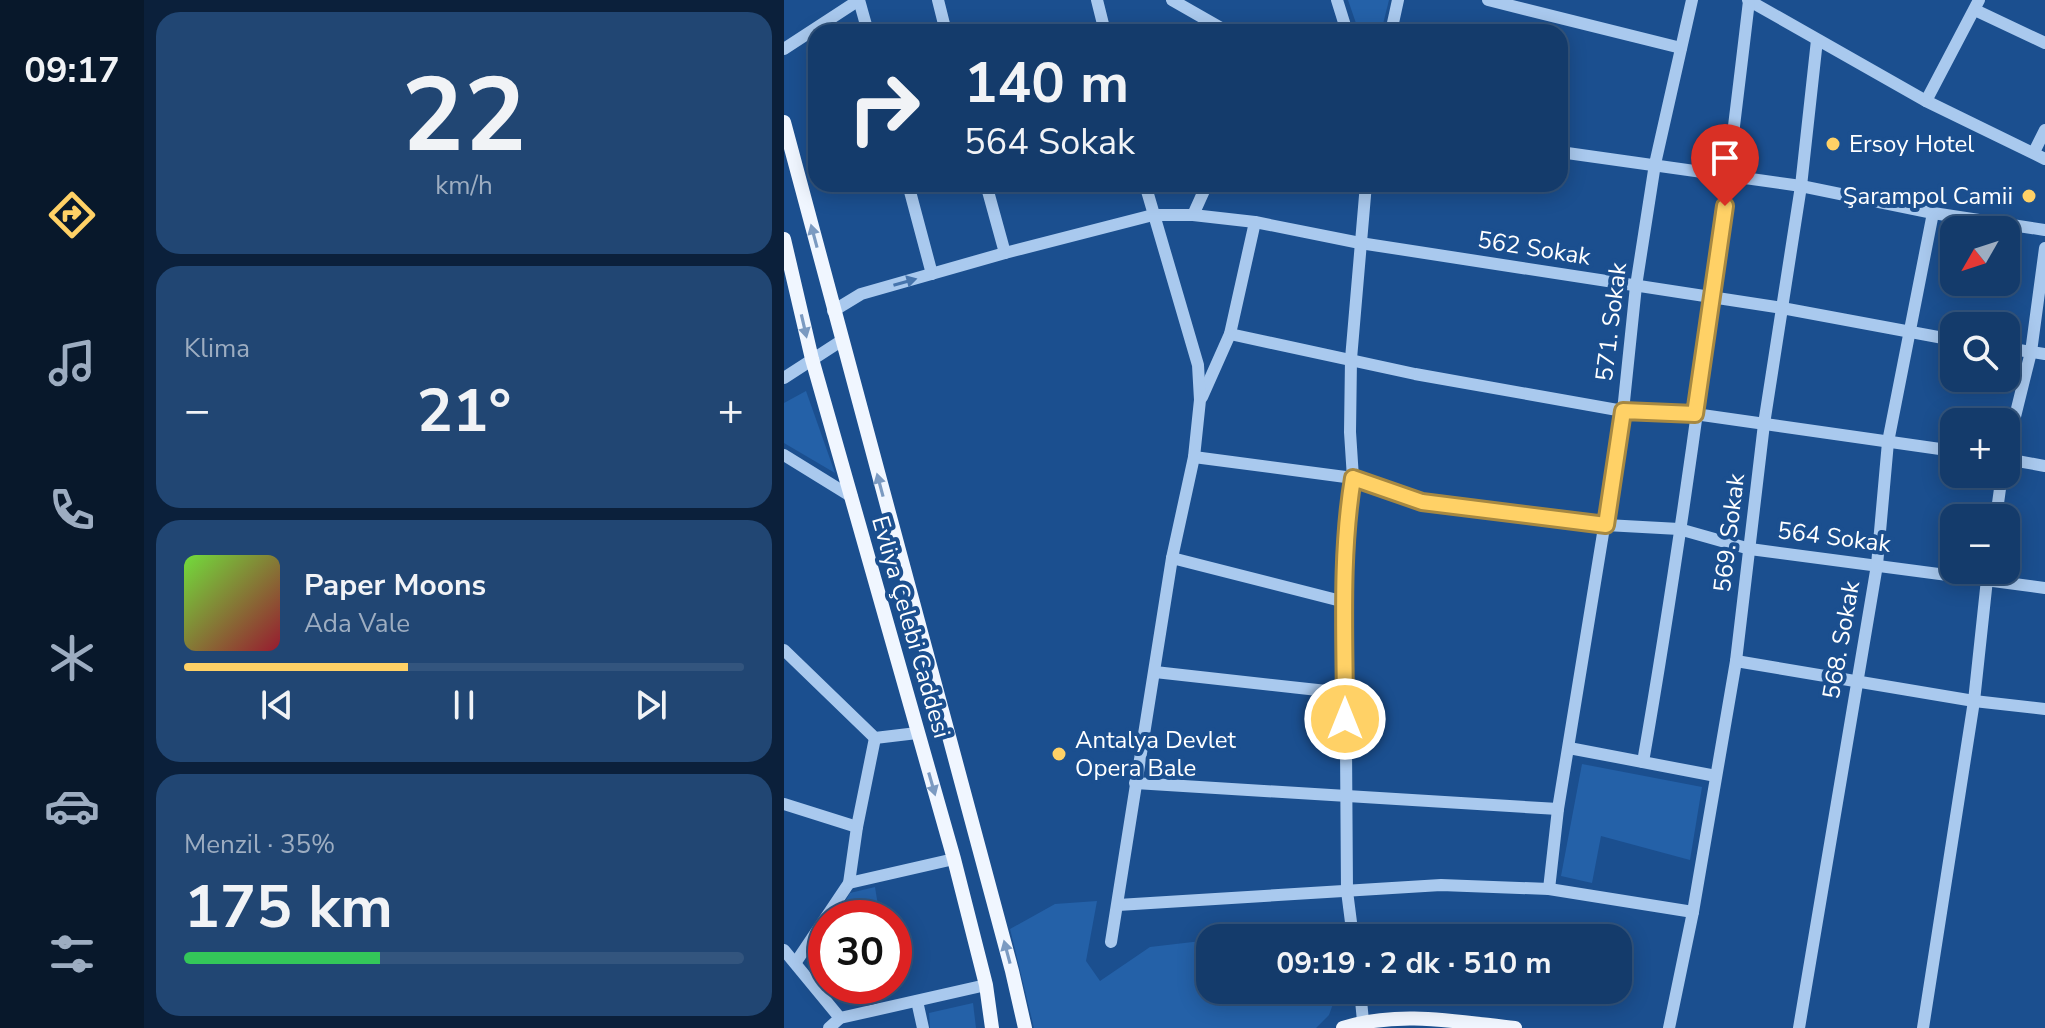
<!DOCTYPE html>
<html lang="tr">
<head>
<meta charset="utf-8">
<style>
  body { margin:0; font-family:"Nunito Sans",sans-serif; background:#214673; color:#f1f3f6; height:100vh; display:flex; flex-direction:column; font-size:30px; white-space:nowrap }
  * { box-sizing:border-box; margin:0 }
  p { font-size:26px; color:#9dadc1 }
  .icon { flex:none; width:44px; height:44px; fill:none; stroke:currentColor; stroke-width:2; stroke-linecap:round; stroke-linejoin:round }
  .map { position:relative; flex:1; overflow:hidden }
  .side { display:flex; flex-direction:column; gap:12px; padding:12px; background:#0b203b; width:640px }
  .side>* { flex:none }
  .top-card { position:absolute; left:24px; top:24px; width:760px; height:168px; border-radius:24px; box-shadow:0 4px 20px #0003,0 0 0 2px #33557e; background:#143b6b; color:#f1f3f6; overflow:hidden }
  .needle { width:52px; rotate:231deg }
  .controls { position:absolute; left:1156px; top:216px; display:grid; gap:16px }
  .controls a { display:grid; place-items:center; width:80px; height:80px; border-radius:16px; background:#143b6b; box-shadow:0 4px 20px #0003,0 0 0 2px #33557e; font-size:40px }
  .speed { position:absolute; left:24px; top:900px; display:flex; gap:16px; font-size:40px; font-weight:700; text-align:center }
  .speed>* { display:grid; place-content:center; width:104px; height:104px; border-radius:50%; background:#143b6b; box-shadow:0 4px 20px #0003,0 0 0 2px #33557e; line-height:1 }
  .speed .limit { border:12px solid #d22; background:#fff; color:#111 }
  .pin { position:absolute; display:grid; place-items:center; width:68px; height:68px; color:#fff; margin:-82px -34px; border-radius:50% 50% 50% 0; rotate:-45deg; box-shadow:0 0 8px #0007 }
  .pin .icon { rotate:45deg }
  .me { position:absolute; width:88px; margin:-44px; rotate:0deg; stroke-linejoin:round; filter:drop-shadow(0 0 6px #0008) }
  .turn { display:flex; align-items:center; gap:28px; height:168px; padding:0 24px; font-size:36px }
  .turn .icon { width:104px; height:104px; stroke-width:2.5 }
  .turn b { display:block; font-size:56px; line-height:68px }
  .big { font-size:60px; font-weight:700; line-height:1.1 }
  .side .card { flex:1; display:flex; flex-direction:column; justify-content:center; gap:12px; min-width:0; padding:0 28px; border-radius:24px; background:#214673 }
  .side .dial { align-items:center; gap:0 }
  .dial b { font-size:104px; line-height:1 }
  .song { display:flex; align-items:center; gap:24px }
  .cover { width:96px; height:96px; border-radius:12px; background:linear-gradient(135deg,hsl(100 70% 55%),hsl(350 70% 35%)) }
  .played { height:8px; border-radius:4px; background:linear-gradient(90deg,#ffd166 40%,#33557e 40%) }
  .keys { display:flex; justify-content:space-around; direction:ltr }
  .heat { display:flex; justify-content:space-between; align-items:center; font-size:44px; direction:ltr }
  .charge { height:12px; border-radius:6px; background:linear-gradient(90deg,#34c759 35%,#33557e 0) }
  .trip { position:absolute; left:412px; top:924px; width:436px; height:80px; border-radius:24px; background:#143b6b; box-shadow:0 4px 20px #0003,0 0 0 2px #33557e; font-weight:700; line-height:80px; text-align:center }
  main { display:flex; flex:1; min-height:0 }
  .dock { display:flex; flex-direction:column; width:144px; justify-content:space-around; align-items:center; background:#08182b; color:#9dadc1 }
  .dock .icon { width:56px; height:56px }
  .dock .selected { color:#ffd166 }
  .dock b { font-size:36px; color:#f1f3f6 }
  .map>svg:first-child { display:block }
</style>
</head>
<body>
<main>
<nav class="dock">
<b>09:17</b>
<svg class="icon selected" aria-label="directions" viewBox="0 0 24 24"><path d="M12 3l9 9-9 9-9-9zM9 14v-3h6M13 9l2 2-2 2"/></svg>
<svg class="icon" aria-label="music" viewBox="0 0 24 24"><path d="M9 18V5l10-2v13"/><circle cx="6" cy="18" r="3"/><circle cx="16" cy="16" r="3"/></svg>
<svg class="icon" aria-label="phone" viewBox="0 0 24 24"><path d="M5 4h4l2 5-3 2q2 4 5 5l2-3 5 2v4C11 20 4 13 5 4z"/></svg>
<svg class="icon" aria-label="climate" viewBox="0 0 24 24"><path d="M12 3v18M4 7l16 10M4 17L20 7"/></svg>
<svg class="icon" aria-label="car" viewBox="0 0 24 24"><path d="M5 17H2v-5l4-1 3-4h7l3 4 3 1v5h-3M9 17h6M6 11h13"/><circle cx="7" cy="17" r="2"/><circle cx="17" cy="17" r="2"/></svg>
<svg class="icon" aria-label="filters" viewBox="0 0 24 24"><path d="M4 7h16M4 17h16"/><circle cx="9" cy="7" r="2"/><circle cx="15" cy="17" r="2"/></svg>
</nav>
<section class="side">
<div class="card dial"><b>22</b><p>km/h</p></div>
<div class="card"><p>Klima</p>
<div class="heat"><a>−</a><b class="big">21°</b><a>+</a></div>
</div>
<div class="card">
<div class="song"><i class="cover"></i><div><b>Paper Moons</b><p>Ada Vale</p></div></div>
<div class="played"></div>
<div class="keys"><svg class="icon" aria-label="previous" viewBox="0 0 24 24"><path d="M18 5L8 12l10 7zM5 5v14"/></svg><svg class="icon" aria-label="pause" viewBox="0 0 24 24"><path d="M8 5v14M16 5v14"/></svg><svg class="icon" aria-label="next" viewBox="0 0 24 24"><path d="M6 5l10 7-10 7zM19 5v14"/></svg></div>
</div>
<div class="card"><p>Menzil · 35%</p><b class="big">175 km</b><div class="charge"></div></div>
</section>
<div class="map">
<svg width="1261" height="1028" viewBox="0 0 1261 1028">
  <rect width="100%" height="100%" fill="#1b4f8f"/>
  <!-- green -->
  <g fill="#2461a8">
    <polygon points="564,0 605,0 597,32 575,32"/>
    <polygon points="22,391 51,473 0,443 0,403"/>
    <polygon points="798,764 918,787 906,860 817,836 808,883 777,876"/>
    <polygon points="91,887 96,918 51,918 66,893"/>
    <polygon points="313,901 302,961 316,981 366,947 426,940 426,990 554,990 545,1015 532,1028 250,1028 226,929 271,904"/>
    <polygon points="543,926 545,938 439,938"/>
    <polygon points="189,1003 192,1028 146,1028 145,1013"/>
  </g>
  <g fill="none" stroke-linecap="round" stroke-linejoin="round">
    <!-- minor -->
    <g stroke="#a9c9ee" stroke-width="12">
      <polyline points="75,0 84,32"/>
      <polyline points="154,0 162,32"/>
      <polyline points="313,0 321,32"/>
      <polyline points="388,0 444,32"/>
      <polyline points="553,0 563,32"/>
      <polyline points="704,0 897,48"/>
      <polyline points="964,0 1142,101 1261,159"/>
      <polyline points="1191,10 1261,43"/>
      <polyline points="607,32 614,0"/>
      <polyline points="0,49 75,0"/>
      <polyline points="1142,101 1195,0"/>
      <polyline points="776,152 1017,186 1149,213 1261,230"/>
      <polyline points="1250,152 1261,130"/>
      <polyline points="124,184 148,274"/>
      <polyline points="202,184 221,253"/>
      <polyline points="409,215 423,184"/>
      <polyline points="49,311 77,294 221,253 369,215 409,215 471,222 576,243 998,308 1170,340"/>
      <polyline points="446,334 631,374 839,411 911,414 1170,451"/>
      <polyline points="1222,348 1261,354"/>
      <polyline points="0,378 57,341"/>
      <polyline points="418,397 446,334 471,222"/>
      <polyline points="1222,453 1247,352 1261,248"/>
      <polyline points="0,455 68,497"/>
      <polyline points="410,457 569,478 638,502 822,525 895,529 966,549 1261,588"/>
      <polyline points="1222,459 1261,466"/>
      <polyline points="1212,518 1218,474"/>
      <polyline points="388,558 561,602"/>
      <polyline points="0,650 91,738 133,733"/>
      <polyline points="952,661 1190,701 1261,709"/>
      <polyline points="371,672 561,693"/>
      <polyline points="785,748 932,776"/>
      <path d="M859,762c44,-253 76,-507 106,-761"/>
      <polyline points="351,783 774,809"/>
      <polyline points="0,804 73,827"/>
      <polyline points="65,883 170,859"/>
      <polyline points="765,889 774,809 839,411 852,286 871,164 908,0"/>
      <polyline points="334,905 657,885 765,889 909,912"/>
      <polyline points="569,938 563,891 561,602 565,502 569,478 566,432 567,359 582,184"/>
      <polyline points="327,942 388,558 410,457 416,400 414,365 361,184"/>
      <polyline points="0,950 56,1018"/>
      <polyline points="12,962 65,883 73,827 91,738"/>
      <polyline points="576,990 579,1021"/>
      <polyline points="133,1001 139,1028"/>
      <polyline points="45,1028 56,1018 202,985"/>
      <polyline points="885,1028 909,912 952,661 980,424 1017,186 1033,40"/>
      <polyline points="1015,1028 1093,565 1104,442 1149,213"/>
      <polyline points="1139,1028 1190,701 1204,570"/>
    </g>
    <!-- major -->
    <g stroke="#f0f6ff" stroke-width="14">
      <polyline points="0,122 228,971 241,1028"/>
      <polyline points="0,239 28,359 170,859 202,985 208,1028"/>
      <path d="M559,1028c55,-18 115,-6 172,0"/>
    </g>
  </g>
  <!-- one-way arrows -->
  <defs><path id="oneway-solid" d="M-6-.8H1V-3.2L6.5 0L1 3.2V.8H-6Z" transform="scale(2)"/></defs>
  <g fill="#7b9ac1">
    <use href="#oneway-solid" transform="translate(30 236) rotate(-105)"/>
    <use href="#oneway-solid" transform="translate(20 326) rotate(77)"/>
    <use href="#oneway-solid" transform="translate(96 485) rotate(-105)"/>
    <use href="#oneway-solid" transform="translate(148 784) rotate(74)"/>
    <use href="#oneway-solid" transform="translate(223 952) rotate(-105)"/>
  </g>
  <use fill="#4674ac" href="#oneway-solid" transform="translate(121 282) rotate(-16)"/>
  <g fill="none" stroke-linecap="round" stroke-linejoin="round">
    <defs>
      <path id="route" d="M561,719c0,-80 -5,-162 8,-241l69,24 184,23 17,-114 72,3 30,-208"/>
    </defs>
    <!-- route casing -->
    <use href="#route" stroke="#a68842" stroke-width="20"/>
    <!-- route -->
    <use href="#route" stroke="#ffd166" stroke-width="14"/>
  </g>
  <!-- markers -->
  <g fill="#ffd166" stroke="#1b4f8f" stroke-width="3">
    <circle cx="1049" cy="144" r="8"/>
    <circle cx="1245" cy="196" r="8"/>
    <circle cx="275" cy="754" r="8"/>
  </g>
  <g text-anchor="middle" stroke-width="8" stroke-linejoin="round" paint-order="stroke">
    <!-- poi labels -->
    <g font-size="24" fill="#fff" stroke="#1b4f8f" text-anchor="start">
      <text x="1065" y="152">Ersoy Hotel</text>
      <text x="1229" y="204" text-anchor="end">Şarampol Camii</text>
      <text x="291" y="748">Antalya Devlet<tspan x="291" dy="28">Opera Bale</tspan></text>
    </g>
    <!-- street labels -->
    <g font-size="24" fill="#fff" stroke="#1b4f8f">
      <text transform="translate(750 248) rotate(9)" y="8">562 Sokak</text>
      <text transform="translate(827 322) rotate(-83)" y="8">571. Sokak</text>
      <text transform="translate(945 533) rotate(-83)" y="8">569. Sokak</text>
      <text transform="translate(1050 537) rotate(7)" y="8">564 Sokak</text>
      <text transform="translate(127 627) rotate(74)" y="8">Evliya Çelebi Caddesi</text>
      <text transform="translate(1057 640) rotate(-80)" y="8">568. Sokak</text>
    </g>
  </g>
</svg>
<div class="controls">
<a><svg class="needle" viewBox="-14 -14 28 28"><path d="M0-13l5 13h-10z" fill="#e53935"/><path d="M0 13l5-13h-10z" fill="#9dadc1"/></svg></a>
<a><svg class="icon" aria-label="search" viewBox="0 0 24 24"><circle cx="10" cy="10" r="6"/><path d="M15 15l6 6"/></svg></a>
<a>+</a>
<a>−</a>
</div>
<div class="speed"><div class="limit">30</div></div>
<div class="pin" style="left:941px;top:206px;background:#d93025"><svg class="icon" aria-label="arrive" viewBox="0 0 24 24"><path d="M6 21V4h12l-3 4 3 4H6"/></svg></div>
<svg class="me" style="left:561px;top:719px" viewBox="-20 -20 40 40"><circle r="17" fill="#ffd166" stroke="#fff" stroke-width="3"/><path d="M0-11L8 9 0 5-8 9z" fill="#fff"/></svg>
<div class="trip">09:19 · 2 dk · 510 m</div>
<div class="top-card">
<div class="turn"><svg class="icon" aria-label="right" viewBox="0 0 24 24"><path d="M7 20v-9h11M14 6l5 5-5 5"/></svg><div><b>140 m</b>564 Sokak</div></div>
</div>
</div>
</main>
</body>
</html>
